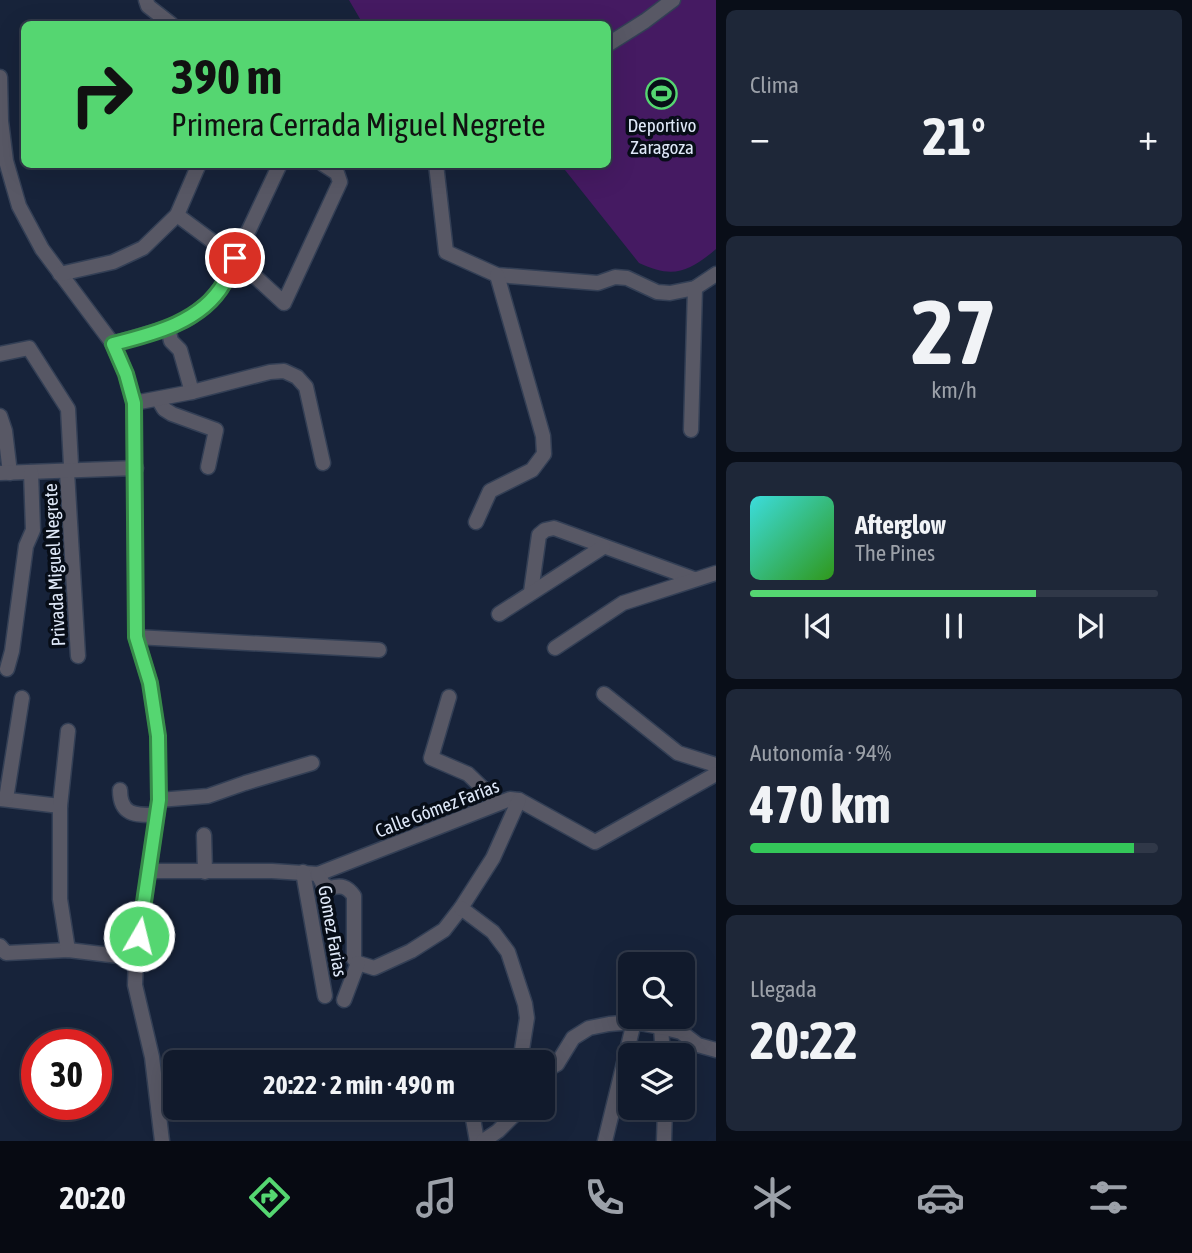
<!DOCTYPE html>
<html lang="es">
<head>
<meta charset="utf-8">
<style>
  body { margin:0; font-family:"Asap Condensed",sans-serif; background:#1e2738; color:#f1f3f6; height:100vh; display:flex; flex-direction:column; font-size:26px; white-space:nowrap }
  * { box-sizing:border-box; margin:0 }
  p { font-size:23px; color:#9ca1a9 }
  .icon { flex:none; width:38px; height:38px; fill:none; stroke:currentColor; stroke-width:2; stroke-linecap:round; stroke-linejoin:round }
  .map { position:relative; flex:1; overflow:hidden }
  .details { display:flex; flex-direction:column; gap:10px; padding:10px; background:#090e18; width:476px }
  .details>* { flex:none }
  .banner { position:absolute; left:21px; top:21px; width:590px; height:147px; border-radius:10px; box-shadow:0 7px 28px #0002,0 0 0 2px #303848; background:#55d671; color:#111; overflow:hidden }
  .controls { position:absolute; left:618px; top:952px; display:grid; gap:14px }
  .controls a { display:grid; place-items:center; width:77px; height:77px; border-radius:10px; background:#111a2c; box-shadow:0 7px 28px #0002,0 0 0 2px #303848; font-size:35px }
  .speed { position:absolute; left:21px; top:1029px; display:flex; gap:14px; font-size:35px; font-weight:700; text-align:center }
  .speed>* { display:grid; place-content:center; width:91px; height:91px; border-radius:50%; background:#111a2c; box-shadow:0 7px 28px #0002,0 0 0 2px #303848; line-height:1 }
  .speed .limit { border:10px solid #d22; background:#fff; color:#111 }
  .pin { position:absolute; display:grid; place-items:center; width:60px; height:60px; color:#fff; margin:-30px; border:4px solid #fff; border-radius:50%; box-shadow:0 2px 7px #0007 }
  .me { position:absolute; width:77px; margin:-38px; rotate:8deg; stroke-linejoin:round; filter:drop-shadow(0 0 5px #0008) }
  .turn { display:flex; align-items:center; gap:24px; height:147px; padding:0 35px; font-size:32px }
  .turn .icon { width:91px; height:91px; stroke-width:2.5 }
  .turn b { display:block; font-size:49px; line-height:60px }
  .big { font-size:52px; font-weight:700; line-height:1.1 }
  .details .tile { flex:1; display:flex; flex-direction:column; justify-content:center; gap:10px; min-width:0; padding:0 24px; border-radius:10px; background:#1e2738 }
  .details .dial { align-items:center; gap:0 }
  .dial b { font-size:91px; line-height:1 }
  .song { display:flex; align-items:center; gap:21px }
  .cover { width:84px; height:84px; border-radius:10px; background:linear-gradient(135deg,hsl(180 70% 55%),hsl(110 70% 35%)) }
  .played { height:7px; border-radius:4px; background:linear-gradient(90deg,#55d671 70%,#303848 70%) }
  .keys { display:flex; justify-content:space-around; direction:ltr }
  .heat { display:flex; justify-content:space-between; align-items:center; font-size:38px; direction:ltr }
  .charge { height:10px; border-radius:5px; background:linear-gradient(90deg,#34c759 94%,#303848 0) }
  .trip { position:absolute; left:163px; top:1050px; width:392px; height:70px; border-radius:10px; background:#111a2c; box-shadow:0 7px 28px #0002,0 0 0 2px #303848; font-weight:700; line-height:70px; text-align:center }
  .dock { display:flex; height:112px; justify-content:space-around; align-items:center; background:#070a12; color:#9ca1a9 }
  .dock .icon { width:49px; height:49px }
  .dock .selected { color:#55d671 }
  .dock b { font-size:32px; color:#f1f3f6 }
  main { display:flex; flex:1; min-height:0 }
  .map>svg:first-child { display:block }
</style>
</head>
<body>
<main>
<div class="map">
<svg width="716" height="1141" viewBox="0 0 716 1141">
  <rect width="100%" height="100%" fill="#17233a"/>
  <!-- green -->
  <path fill="#451a62" d="M349,0h367v249c-27,23 -43,30 -77,14l-78,-98 46,-1v-140h-244z"/>
  <g fill="none" stroke-linecap="round" stroke-linejoin="round">
    <defs>
      <g id="minor">
        <polyline points="146,0 148,6 171,24"/>
        <polyline points="607,45 645,21 673,0"/>
        <polyline points="0,77 1,121 6,161 19,206 42,249 113,344 126,374 134,403 136,637 150,683 158,736 159,800 136,958 135,985 152,1057 162,1141"/>
        <polyline points="436,164 446,252 497,275 598,283 615,277 627,278 657,292 670,293 695,288 716,274"/>
        <polyline points="177,215 235,258 284,303 340,182 337,173 323,164"/>
        <polyline points="60,274 113,262 143,248 177,215 199,164"/>
        <polyline points="168,328 171,341 180,350 192,392"/>
        <polyline points="113,344 168,328 189,318 208,303 223,285 280,164"/>
        <polyline points="0,354 29,348 68,409 71,465 67,472 78,656"/>
        <polyline points="158,399 164,409 172,414 216,430 208,467"/>
        <polyline points="134,403 192,392 270,372 284,371 297,377 306,387 323,463"/>
        <polyline points="0,416 5,431 10,473"/>
        <polyline points="691,430 695,288"/>
        <polyline points="0,473 136,468"/>
        <polyline points="476,522 490,491 532,470 544,454 543,436 497,275"/>
        <polyline points="531,592 539,535 545,530 554,528 694,579"/>
        <polyline points="499,614 603,547"/>
        <polyline points="136,637 379,650"/>
        <polyline points="555,648 623,603 716,573"/>
        <polyline points="7,669 12,651 26,546 33,530 31,472"/>
        <polyline points="604,694 678,753 716,765"/>
        <polyline points="449,697 431,758 468,774 498,803"/>
        <path d="M120,790c0,26 16,25 37,25"/>
        <polyline points="0,799 60,806"/>
        <polyline points="6,799 22,698"/>
        <polyline points="159,800 208,796 245,783 312,763"/>
        <polyline points="204,835 205,872"/>
        <polyline points="148,871 272,871 318,874 510,799 519,800 595,842 716,774"/>
        <polyline points="303,872 325,996"/>
        <path d="M318,874l5,10 7,4c11,-3 17,-2 24,8v63l4,4 16,5 37,-17 33,-21 17,-22 32,-50 26,-58"/>
        <polyline points="461,908 493,932 508,952 525,1004 527,1018 520,1062"/>
        <polyline points="0,946 6,953 68,950 136,958"/>
        <polyline points="68,950 60,899 60,806 68,731"/>
        <polyline points="344,1000 358,963"/>
        <polyline points="661,1027 663,1055"/>
        <polyline points="542,1072 557,1064 573,1038 589,1028 609,1024 634,1022 661,1027 681,1032 698,1045 716,1050"/>
        <polyline points="472,1113 477,1141"/>
        <polyline points="483,1141 498,1131 521,1108"/>
        <polyline points="605,1141 634,1022"/>
        <polyline points="664,1141 665,1108"/>
      </g>
    </defs>
    <!-- minor casing -->
    <use href="#minor" stroke="#333f55" stroke-width="17"/>
    <!-- minor -->
    <use href="#minor" stroke="#585865" stroke-width="14"/>
  </g>
  <g fill="none" stroke-linecap="round" stroke-linejoin="round">
    <defs>
      <path id="route" d="M139,936l20,-136 -1,-64 -8,-53 -14,-46 -2,-234 -8,-29 -13,-30c40,-10 89,-22 111,-61 5,-8 8,-17 11,-25"/>
    </defs>
    <!-- route casing -->
    <use href="#route" stroke="#378b49" stroke-width="18"/>
    <!-- route -->
    <use href="#route" stroke="#55d671" stroke-width="12"/>
  </g>
  <!-- icons -->
  <defs>
    <symbol id="stadium-ring" viewBox="-11 -11 22 22"><circle r="9.5" fill="#070d17" stroke="#55d671" stroke-width="1.5"/><path d="M0-5a6.5 5 0 1 0 0 10a6.5 5 0 1 0 0-10ZM-3.5-1.8h7v3.6h-7Z" fill="#55d671"/></symbol>
  </defs>
  <g fill-rule="evenodd">
    <use href="#stadium-ring" x="644" y="76" width="35" height="35"/>
  </g>
  <g text-anchor="middle" stroke-width="7" stroke-linejoin="round" paint-order="stroke">
    <!-- poi labels -->
    <g font-size="19" fill="#dfe8f8" stroke="#070d17">
      <text x="662" y="132">Deportivo<tspan x="662" dy="22">Zaragoza</tspan></text>
    </g>
    <!-- street labels -->
    <g font-size="19" fill="#dfe8f8" stroke="#070d17">
      <text transform="translate(54 565) rotate(-93)" y="7">Privada Miguel Negrete</text>
      <text transform="translate(437 808) rotate(-21)" y="7">Calle Gómez Farías</text>
      <text transform="translate(333 931) rotate(80)" y="7">Gomez Farias</text>
    </g>
  </g>
</svg>
<div class="controls">
<a><svg class="icon" aria-label="search" viewBox="0 0 24 24"><circle cx="10" cy="10" r="6"/><path d="M15 15l6 6"/></svg></a>
<a><svg class="icon" aria-label="layers" viewBox="0 0 24 24"><path d="M12 4l9 5-9 5-9-5zM3 14l9 5 9-5"/></svg></a>
</div>
<div class="speed"><div class="limit">30</div></div>
<div class="pin" style="left:235px;top:258px;background:#d93025"><svg class="icon" aria-label="arrive" viewBox="0 0 24 24"><path d="M6 21V4h12l-3 4 3 4H6"/></svg></div>
<svg class="me" style="left:139px;top:936px" viewBox="-20 -20 40 40"><circle r="17" fill="#55d671" stroke="#fff" stroke-width="3"/><path d="M0-11L8 9 0 5-8 9z" fill="#fff"/></svg>
<div class="trip">20:22 · 2 min · 490 m</div>
<div class="banner">
<div class="turn"><svg class="icon" aria-label="right" viewBox="0 0 24 24"><path d="M7 20v-9h11M14 6l5 5-5 5"/></svg><div><b>390 m</b>Primera Cerrada Miguel Negrete</div></div>
</div>
</div>
<section class="details">
<div class="tile"><p>Clima</p>
<div class="heat"><a>−</a><b class="big">21°</b><a>+</a></div>
</div>
<div class="tile dial"><b>27</b><p>km/h</p></div>
<div class="tile">
<div class="song"><i class="cover"></i><div><b>Afterglow</b><p>The Pines</p></div></div>
<div class="played"></div>
<div class="keys"><svg class="icon" aria-label="previous" viewBox="0 0 24 24"><path d="M18 5L8 12l10 7zM5 5v14"/></svg><svg class="icon" aria-label="pause" viewBox="0 0 24 24"><path d="M8 5v14M16 5v14"/></svg><svg class="icon" aria-label="next" viewBox="0 0 24 24"><path d="M6 5l10 7-10 7zM19 5v14"/></svg></div>
</div>
<div class="tile"><p>Autonomía · 94%</p><b class="big">470 km</b><div class="charge"></div></div>
<div class="tile"><p>Llegada</p><b class="big">20:22</b></div>
</section>
</main>
<nav class="dock">
<b>20:20</b>
<svg class="icon selected" aria-label="directions" viewBox="0 0 24 24"><path d="M12 3l9 9-9 9-9-9zM9 14v-3h6M13 9l2 2-2 2"/></svg>
<svg class="icon" aria-label="music" viewBox="0 0 24 24"><path d="M9 18V5l10-2v13"/><circle cx="6" cy="18" r="3"/><circle cx="16" cy="16" r="3"/></svg>
<svg class="icon" aria-label="phone" viewBox="0 0 24 24"><path d="M5 4h4l2 5-3 2q2 4 5 5l2-3 5 2v4C11 20 4 13 5 4z"/></svg>
<svg class="icon" aria-label="climate" viewBox="0 0 24 24"><path d="M12 3v18M4 7l16 10M4 17L20 7"/></svg>
<svg class="icon" aria-label="car" viewBox="0 0 24 24"><path d="M5 17H2v-5l4-1 3-4h7l3 4 3 1v5h-3M9 17h6M6 11h13"/><circle cx="7" cy="17" r="2"/><circle cx="17" cy="17" r="2"/></svg>
<svg class="icon" aria-label="filters" viewBox="0 0 24 24"><path d="M4 7h16M4 17h16"/><circle cx="9" cy="7" r="2"/><circle cx="15" cy="17" r="2"/></svg>
</nav>
</body>
</html>
